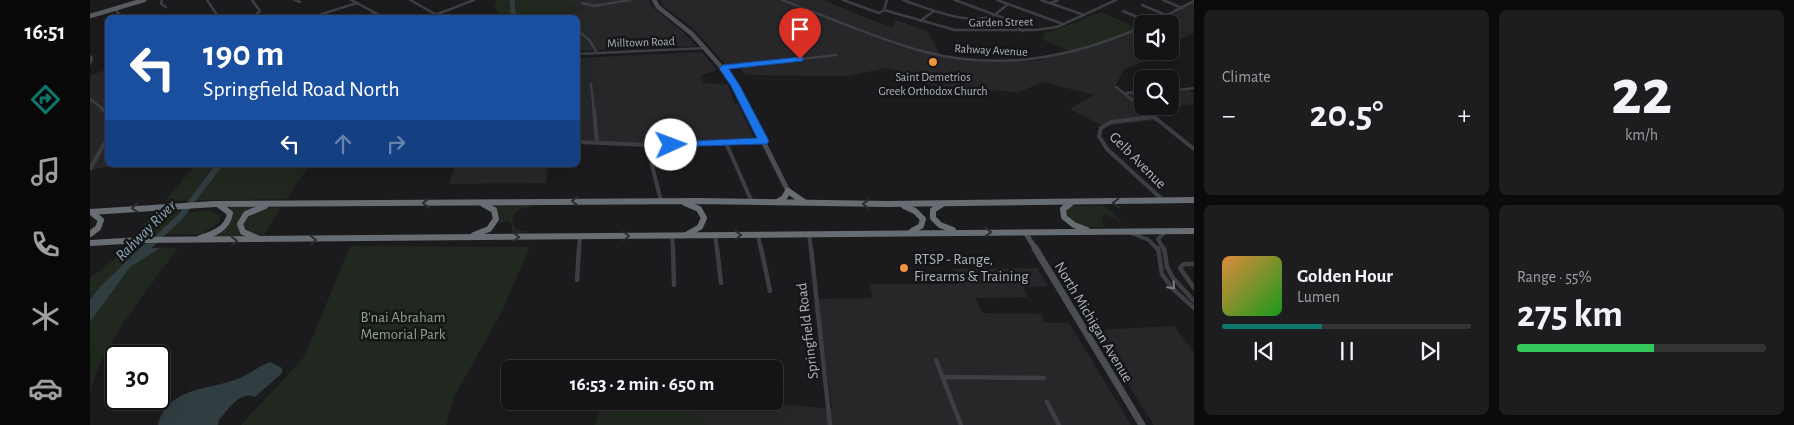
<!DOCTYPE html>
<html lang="en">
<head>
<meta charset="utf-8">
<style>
  body { margin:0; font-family:"Alegreya Sans",sans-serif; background:#1d1d1f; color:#f1f3f6; height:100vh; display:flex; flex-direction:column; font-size:19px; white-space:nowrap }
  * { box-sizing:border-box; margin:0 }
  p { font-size:16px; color:#9d9ea1 }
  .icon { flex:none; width:28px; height:28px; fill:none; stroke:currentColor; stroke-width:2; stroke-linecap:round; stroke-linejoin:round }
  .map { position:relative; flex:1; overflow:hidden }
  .details { display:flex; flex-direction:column; gap:10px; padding:10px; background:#0b0b0c; width:600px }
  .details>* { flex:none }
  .guide { position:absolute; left:15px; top:15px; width:475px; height:152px; border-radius:8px; box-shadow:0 5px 20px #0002,0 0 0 1px #333335; background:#1a4fa0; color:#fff; overflow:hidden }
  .tools { position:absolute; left:1044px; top:15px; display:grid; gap:10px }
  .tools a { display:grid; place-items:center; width:45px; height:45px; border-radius:8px; background:#141416; box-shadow:0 5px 20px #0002,0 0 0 1px #333335; font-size:25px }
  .speed { position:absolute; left:15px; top:345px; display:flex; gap:10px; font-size:25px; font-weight:700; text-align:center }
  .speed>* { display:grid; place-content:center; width:65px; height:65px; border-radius:50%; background:#141416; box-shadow:0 5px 20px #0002,0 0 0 1px #333335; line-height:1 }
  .speed .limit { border:2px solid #111; border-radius:8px; background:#fff; color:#111 }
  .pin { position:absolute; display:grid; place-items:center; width:42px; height:42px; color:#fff; margin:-51px -21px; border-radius:50% 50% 50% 0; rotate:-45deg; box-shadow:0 0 5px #0007 }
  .pin .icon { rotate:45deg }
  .me { position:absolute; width:55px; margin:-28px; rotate:88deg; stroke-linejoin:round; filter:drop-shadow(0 0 4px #0008) }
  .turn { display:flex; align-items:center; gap:18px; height:105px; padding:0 15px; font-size:22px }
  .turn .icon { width:65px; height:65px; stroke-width:2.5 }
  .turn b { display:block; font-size:35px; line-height:42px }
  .lanes { display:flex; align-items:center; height:48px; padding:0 15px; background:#0003; justify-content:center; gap:25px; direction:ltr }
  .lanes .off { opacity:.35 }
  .big { font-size:38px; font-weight:700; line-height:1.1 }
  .details .tile { flex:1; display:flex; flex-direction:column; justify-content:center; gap:8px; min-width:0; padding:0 18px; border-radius:8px; background:#1d1d1f }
  .details .dial { align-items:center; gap:0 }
  .dial b { font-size:65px; line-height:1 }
  .song { display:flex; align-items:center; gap:15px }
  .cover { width:60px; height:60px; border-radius:8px; background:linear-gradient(135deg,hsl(30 70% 55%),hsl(120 70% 35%)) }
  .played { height:5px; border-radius:2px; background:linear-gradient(90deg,#0f766e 40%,#333335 40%) }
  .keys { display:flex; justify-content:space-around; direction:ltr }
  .heat { display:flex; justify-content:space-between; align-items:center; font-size:28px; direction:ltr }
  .charge { height:8px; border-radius:4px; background:linear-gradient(90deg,#34c759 55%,#333335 0) }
  .details .tiles { flex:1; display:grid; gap:10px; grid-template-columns:repeat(2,1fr) }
  .trip { position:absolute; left:411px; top:360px; width:282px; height:50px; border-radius:8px; background:#141416; box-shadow:0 5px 20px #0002,0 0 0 1px #333335; font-weight:700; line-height:50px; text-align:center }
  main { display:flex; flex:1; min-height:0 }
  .tab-bar { display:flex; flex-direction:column; width:90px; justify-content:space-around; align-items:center; background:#080809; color:#9d9ea1 }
  .tab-bar .icon { width:35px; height:35px }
  .tab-bar .active { color:#0f766e }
  .tab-bar b { font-size:22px; color:#f1f3f6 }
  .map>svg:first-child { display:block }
</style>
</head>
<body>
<main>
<nav class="tab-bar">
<b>16:51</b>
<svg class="icon active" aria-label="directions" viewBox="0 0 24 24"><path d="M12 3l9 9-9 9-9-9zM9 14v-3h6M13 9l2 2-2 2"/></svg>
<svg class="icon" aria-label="music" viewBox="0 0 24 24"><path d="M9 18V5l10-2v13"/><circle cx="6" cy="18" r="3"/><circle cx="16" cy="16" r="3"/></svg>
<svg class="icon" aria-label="phone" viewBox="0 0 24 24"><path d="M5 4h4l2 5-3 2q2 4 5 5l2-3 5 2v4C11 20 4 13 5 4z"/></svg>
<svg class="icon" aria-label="climate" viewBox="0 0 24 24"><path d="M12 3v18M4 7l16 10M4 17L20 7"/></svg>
<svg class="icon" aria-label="car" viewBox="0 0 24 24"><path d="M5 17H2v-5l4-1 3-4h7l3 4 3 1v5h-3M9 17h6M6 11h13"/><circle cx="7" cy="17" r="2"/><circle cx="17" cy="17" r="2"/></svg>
</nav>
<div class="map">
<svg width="1104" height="425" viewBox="0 0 1104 425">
  <rect width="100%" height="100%" fill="#1b1b1d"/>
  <!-- built -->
  <g fill="#27272a">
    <polygon points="473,0 559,0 560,5 592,31 606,46 488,51 488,18 459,18 491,10"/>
    <polygon points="570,0 733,0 802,28 806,20 837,31 850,55 892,61 946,61 982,52 1052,27 1052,51 1077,51 1034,70 1025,86 1033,92 1052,91 1052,106 1080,106 1080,90 1097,89 1103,93 1104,104 1059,109 1072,120 1013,126 980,109 1004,95 953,82 929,92 873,89 868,91 837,84 825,80 822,75 796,68 757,76 656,75 646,65 638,67 603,28 572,5"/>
    <polygon points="1104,2 1104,33 1085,41 1092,45 1080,50 1080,24 1059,24"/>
    <polygon points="612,52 627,70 612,75 613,83 638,84 645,104 648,104 666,142 599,145 604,163 563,168 557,144 488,141 488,58"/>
    <polygon points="17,69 18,165 31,165 0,170 0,76"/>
    <polygon points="365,165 458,165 456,183 359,184"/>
    <polygon points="947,268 958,286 933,287 938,297 886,298 892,313 951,314 955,323 979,323 1041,425 618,425 603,411 603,401 660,401 742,409 727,299 783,298 779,284 869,284 863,269"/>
    <polygon points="1084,326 1104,352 1104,425 1064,425 1003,330"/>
  </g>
  <!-- green -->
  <g fill="#212820">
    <polygon points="408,0 473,0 492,10 459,17 412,17 403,5"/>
    <polygon points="1011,12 1049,29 982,52 949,38 955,37 953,33 966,30"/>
    <polygon points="105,165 223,165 219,166 196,199 75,201"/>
    <polygon points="402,205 445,205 428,210 422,219 426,229 440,232 422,233 422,225 417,220 408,224 410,218"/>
    <polygon points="165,206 148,223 150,233 155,237 120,237 140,222 143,213 140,207"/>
    <polygon points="982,206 1014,206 1026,216 1032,225 1026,219 1014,215 1012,220 1015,227 992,227 976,216 975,209"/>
    <polygon points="178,207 190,208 174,236 158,234 153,227 155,218"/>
    <polygon points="119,211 131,215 129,222 112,234 46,234 64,213"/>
    <polygon points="260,246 440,247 411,313 364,397 356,425 151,425 215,356"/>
    <path d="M34,248h54c-28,39 -80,100 -88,147v-117l24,-18z"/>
    <polygon points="512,401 603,401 603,411 618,425 505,425"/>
  </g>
  <!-- water -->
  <g fill="#303d41">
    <polygon points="50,248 70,248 40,267 0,322 0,300 11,286"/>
    <path d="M180,362l12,6v5l-27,24c-15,-7 -27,13 -36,23l-1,5h-60c10,-40 54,-34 84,-48 10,-5 18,-11 28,-15z"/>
  </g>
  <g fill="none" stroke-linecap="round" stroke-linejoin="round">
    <!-- river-far2 -->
    <polyline stroke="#303d41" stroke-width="5" points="422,0 423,13 426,18"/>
    <!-- river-far1 -->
    <polyline stroke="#303d41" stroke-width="6" points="55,250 90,217 129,165"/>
    <!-- river -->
    <polyline stroke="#303d41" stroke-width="8" points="50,254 56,248"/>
    <!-- street-far2 -->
    <g stroke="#3c3e42" stroke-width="2.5">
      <polyline points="72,0 71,4 76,7"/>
      <polyline points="117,0 129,18"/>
      <polyline points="162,0 170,11 162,18"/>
      <polyline points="205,0 210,2"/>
      <polyline points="261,0 295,18"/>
      <polyline points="320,0 345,14"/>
      <path d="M692,0c47,17 94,39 143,52 76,19 146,6 217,-25"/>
      <polyline points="753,0 789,13 794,10 797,0"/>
      <path d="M813,0c23,8 66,26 89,16 6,-3 11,-8 16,-12"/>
      <polyline points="865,0 919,20 933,31"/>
      <polyline points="907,0 973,24"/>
      <polyline points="951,0 994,15"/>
      <polyline points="1073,0 1092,8"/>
      <polyline points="492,3 504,6 540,0"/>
      <polyline points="961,3 968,0"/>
      <polyline points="1052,5 1076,15"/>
      <polyline points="25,9 32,18"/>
      <polyline points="794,10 865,30 946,30 967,27 1026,0"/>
      <polyline points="1033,11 1061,23"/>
      <polyline points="219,18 267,3"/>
      <polyline points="273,18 286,13"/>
      <polyline points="337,18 384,0"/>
      <polyline points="395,18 404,15 410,18"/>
      <polyline points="830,21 844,11"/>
      <polyline points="1059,24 1104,1"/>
      <polyline points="488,30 500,41 507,53"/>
      <polyline points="488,54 615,48"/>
      <polyline points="0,56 2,58 0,64"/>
      <polyline points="633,68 746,55"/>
      <polyline points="501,84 504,110"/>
      <polyline points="1026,87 1055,110"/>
      <polyline points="1080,91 1104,88"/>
      <polyline points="1034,93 1052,92"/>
      <polyline points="0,99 14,110"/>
    </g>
    <!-- street-far1 -->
    <g stroke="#3c3e42" stroke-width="4">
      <polyline points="12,109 18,114"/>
      <polyline points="504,109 507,143"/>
      <polyline points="1054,109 1104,149"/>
      <polyline points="1063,117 1021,122 1011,128 1009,136 1017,149 1074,201"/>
      <polyline points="488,142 557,145 674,141"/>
      <polyline points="636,143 662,202"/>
      <polyline points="557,145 571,201"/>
      <polyline points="0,169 18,137"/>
      <polyline points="1041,233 1059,240 1068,250"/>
      <polyline points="1074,233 1068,239 1074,250"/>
      <polyline points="719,234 721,250"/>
      <polyline points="625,235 627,250"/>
      <polyline points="668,235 671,250"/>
      <polyline points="582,236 583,250"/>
      <polyline points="489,250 490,236"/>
    </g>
    <!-- street -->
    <g stroke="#3c3e42" stroke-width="4.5">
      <polyline points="583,248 584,285"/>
      <polyline points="627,248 631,283"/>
      <polyline points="671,248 680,291"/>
      <polyline points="721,248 740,425"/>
      <polyline points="1068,248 1072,274 1082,288 1104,308"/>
      <polyline points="1074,248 1077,267 1083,278 1104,301"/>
      <polyline points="1104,264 1094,264 1090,268 1104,288"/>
      <polyline points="487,280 489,248"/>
      <polyline points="846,360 871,425"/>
      <polyline points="853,377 954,378"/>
      <polyline points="957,402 969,425"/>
    </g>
    <!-- secondary-far2 -->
    <polyline stroke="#4a4d52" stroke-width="4.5" points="564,0 568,7 602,34 642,79 658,110"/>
    <!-- secondary-far1 -->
    <g stroke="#4a4d52" stroke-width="5">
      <polyline points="657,109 698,191"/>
      <polyline points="935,232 946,250"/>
    </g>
    <!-- secondary -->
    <polyline stroke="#4a4d52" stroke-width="7" points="945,248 1052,425"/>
    <!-- primary -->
    <polyline stroke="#585b61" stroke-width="4.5" points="0,16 54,0"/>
    <!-- highway -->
    <g stroke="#686d73" stroke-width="6">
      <polyline points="687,202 694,198 698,191 714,202"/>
      <polyline points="595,203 609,209 614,218 610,227 596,235"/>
      <polyline points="980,204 973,209 974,217 984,225 997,230"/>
      <polyline points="851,205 843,210 843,218 850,225 863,230"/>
      <polyline points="814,206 825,211 833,219 831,226 822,231"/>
      <polyline points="0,212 125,204 610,201 797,204 1104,200"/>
      <polyline points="0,234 8,228 11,220 1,212"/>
      <polyline points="384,235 399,229 406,219 404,210 393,204"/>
      <path d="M110,238c13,-4 28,-9 30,-25l-11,-8"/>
      <polyline points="167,238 153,232 150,224 156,214 175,206"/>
      <polyline points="0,243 51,240 1104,231"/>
    </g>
  </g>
  <!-- one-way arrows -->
  <defs><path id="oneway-chevron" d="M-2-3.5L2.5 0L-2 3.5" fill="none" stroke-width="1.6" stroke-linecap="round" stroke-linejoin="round" transform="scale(1.25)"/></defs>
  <g stroke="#2a2c2f">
    <use href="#oneway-chevron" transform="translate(485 201) rotate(180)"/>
    <use href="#oneway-chevron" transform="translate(336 203) rotate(180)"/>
    <use href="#oneway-chevron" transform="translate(1026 203) rotate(179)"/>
    <use href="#oneway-chevron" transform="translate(776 204) rotate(-180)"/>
    <use href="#oneway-chevron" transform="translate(45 208) rotate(176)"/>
    <use href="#oneway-chevron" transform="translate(898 232)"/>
    <use href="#oneway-chevron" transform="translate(648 235) rotate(-1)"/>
    <use href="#oneway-chevron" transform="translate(536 236) rotate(-1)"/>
    <use href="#oneway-chevron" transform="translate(426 237) rotate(-1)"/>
    <use href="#oneway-chevron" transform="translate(223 240) rotate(-1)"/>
    <use href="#oneway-chevron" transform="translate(144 241) rotate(-1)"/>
  </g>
  <use stroke="#7a7f85" href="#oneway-chevron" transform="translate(1082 286) rotate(47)"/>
  <!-- route -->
  <polygon fill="#1a73e8" stroke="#114b97" points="710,57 713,57 713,61 639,69 650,86 679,141 677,144 577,147 576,145 581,142 667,138 641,86 629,68 633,65"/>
  <!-- markers -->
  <g fill="#f2933e" stroke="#161618" stroke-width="2">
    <circle cx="843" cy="62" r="5"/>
    <circle cx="814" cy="268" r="5"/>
  </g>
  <g text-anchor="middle" stroke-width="5" stroke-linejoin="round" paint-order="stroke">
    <!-- far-street labels -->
    <g font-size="12" fill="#adb5bc" stroke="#161618">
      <text transform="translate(911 22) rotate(-1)" y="4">Garden Street</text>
      <text transform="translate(551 42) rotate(-2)" y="4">Milltown Road</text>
      <text transform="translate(901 50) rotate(3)" y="4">Rahway Avenue</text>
    </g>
    <!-- far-poi labels -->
    <g font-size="12" fill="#adb5bc" stroke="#161618">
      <text x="843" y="81">Saint Demetrios<tspan x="843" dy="14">Greek Orthodox Church</tspan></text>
    </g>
    <!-- street labels -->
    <g font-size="15" fill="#adb5bc" stroke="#161618">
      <text transform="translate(1048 160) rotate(45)" y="5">Gelb Avenue</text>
      <text transform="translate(1004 322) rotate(59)" y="5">North Michigan Avenue</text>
      <text transform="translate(717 331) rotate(-97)" y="5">Springfield Road</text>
    </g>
    <!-- poi labels -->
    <g font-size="15" fill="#adb5bc" stroke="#161618" text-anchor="start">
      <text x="824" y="264">RTSP - Range,<tspan x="824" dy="17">Firearms &amp; Training</tspan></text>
    </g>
    <!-- park labels -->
    <g font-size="15" fill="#89a785" stroke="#161618">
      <text x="313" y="322">B'nai Abraham<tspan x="313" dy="17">Memorial Park</tspan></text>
    </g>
    <!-- water labels -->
    <g font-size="16" font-style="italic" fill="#85a9b6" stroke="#161618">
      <text transform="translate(55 230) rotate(-45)" y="6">Rahway River</text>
    </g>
  </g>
</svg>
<div class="tools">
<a><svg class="icon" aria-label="sound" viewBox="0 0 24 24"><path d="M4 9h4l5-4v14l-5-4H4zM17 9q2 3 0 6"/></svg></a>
<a><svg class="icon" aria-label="search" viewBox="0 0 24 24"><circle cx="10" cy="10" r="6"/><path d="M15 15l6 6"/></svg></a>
</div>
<div class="speed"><div class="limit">30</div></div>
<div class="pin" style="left:710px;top:59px;background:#d93025"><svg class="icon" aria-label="arrive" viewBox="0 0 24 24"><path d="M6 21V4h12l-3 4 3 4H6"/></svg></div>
<svg class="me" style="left:581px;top:145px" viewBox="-20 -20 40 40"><circle r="19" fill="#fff"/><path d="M0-13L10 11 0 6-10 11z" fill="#1a73e8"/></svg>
<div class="trip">16:53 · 2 min · 650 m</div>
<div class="guide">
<div class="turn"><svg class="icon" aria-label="left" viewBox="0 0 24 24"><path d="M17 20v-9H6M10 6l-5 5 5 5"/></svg><div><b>190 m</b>Springfield Road North</div></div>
<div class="lanes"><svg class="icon" aria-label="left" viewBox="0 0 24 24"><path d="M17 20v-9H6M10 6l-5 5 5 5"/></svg><svg class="icon off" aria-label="ahead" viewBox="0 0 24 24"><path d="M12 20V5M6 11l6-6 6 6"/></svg><svg class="icon off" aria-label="right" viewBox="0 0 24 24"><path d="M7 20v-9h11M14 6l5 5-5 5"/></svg></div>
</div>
</div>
<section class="details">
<div class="tiles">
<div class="tile"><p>Climate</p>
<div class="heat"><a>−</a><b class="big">20.5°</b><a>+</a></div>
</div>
<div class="tile dial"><b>22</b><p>km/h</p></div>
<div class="tile">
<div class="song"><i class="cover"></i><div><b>Golden Hour</b><p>Lumen</p></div></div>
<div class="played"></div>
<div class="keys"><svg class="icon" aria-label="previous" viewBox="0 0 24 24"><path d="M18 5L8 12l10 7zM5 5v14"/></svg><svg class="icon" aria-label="pause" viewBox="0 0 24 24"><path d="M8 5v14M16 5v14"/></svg><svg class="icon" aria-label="next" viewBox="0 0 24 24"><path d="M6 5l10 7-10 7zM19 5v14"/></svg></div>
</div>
<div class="tile"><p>Range · 55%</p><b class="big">275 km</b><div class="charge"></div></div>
</div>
</section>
</main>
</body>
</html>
